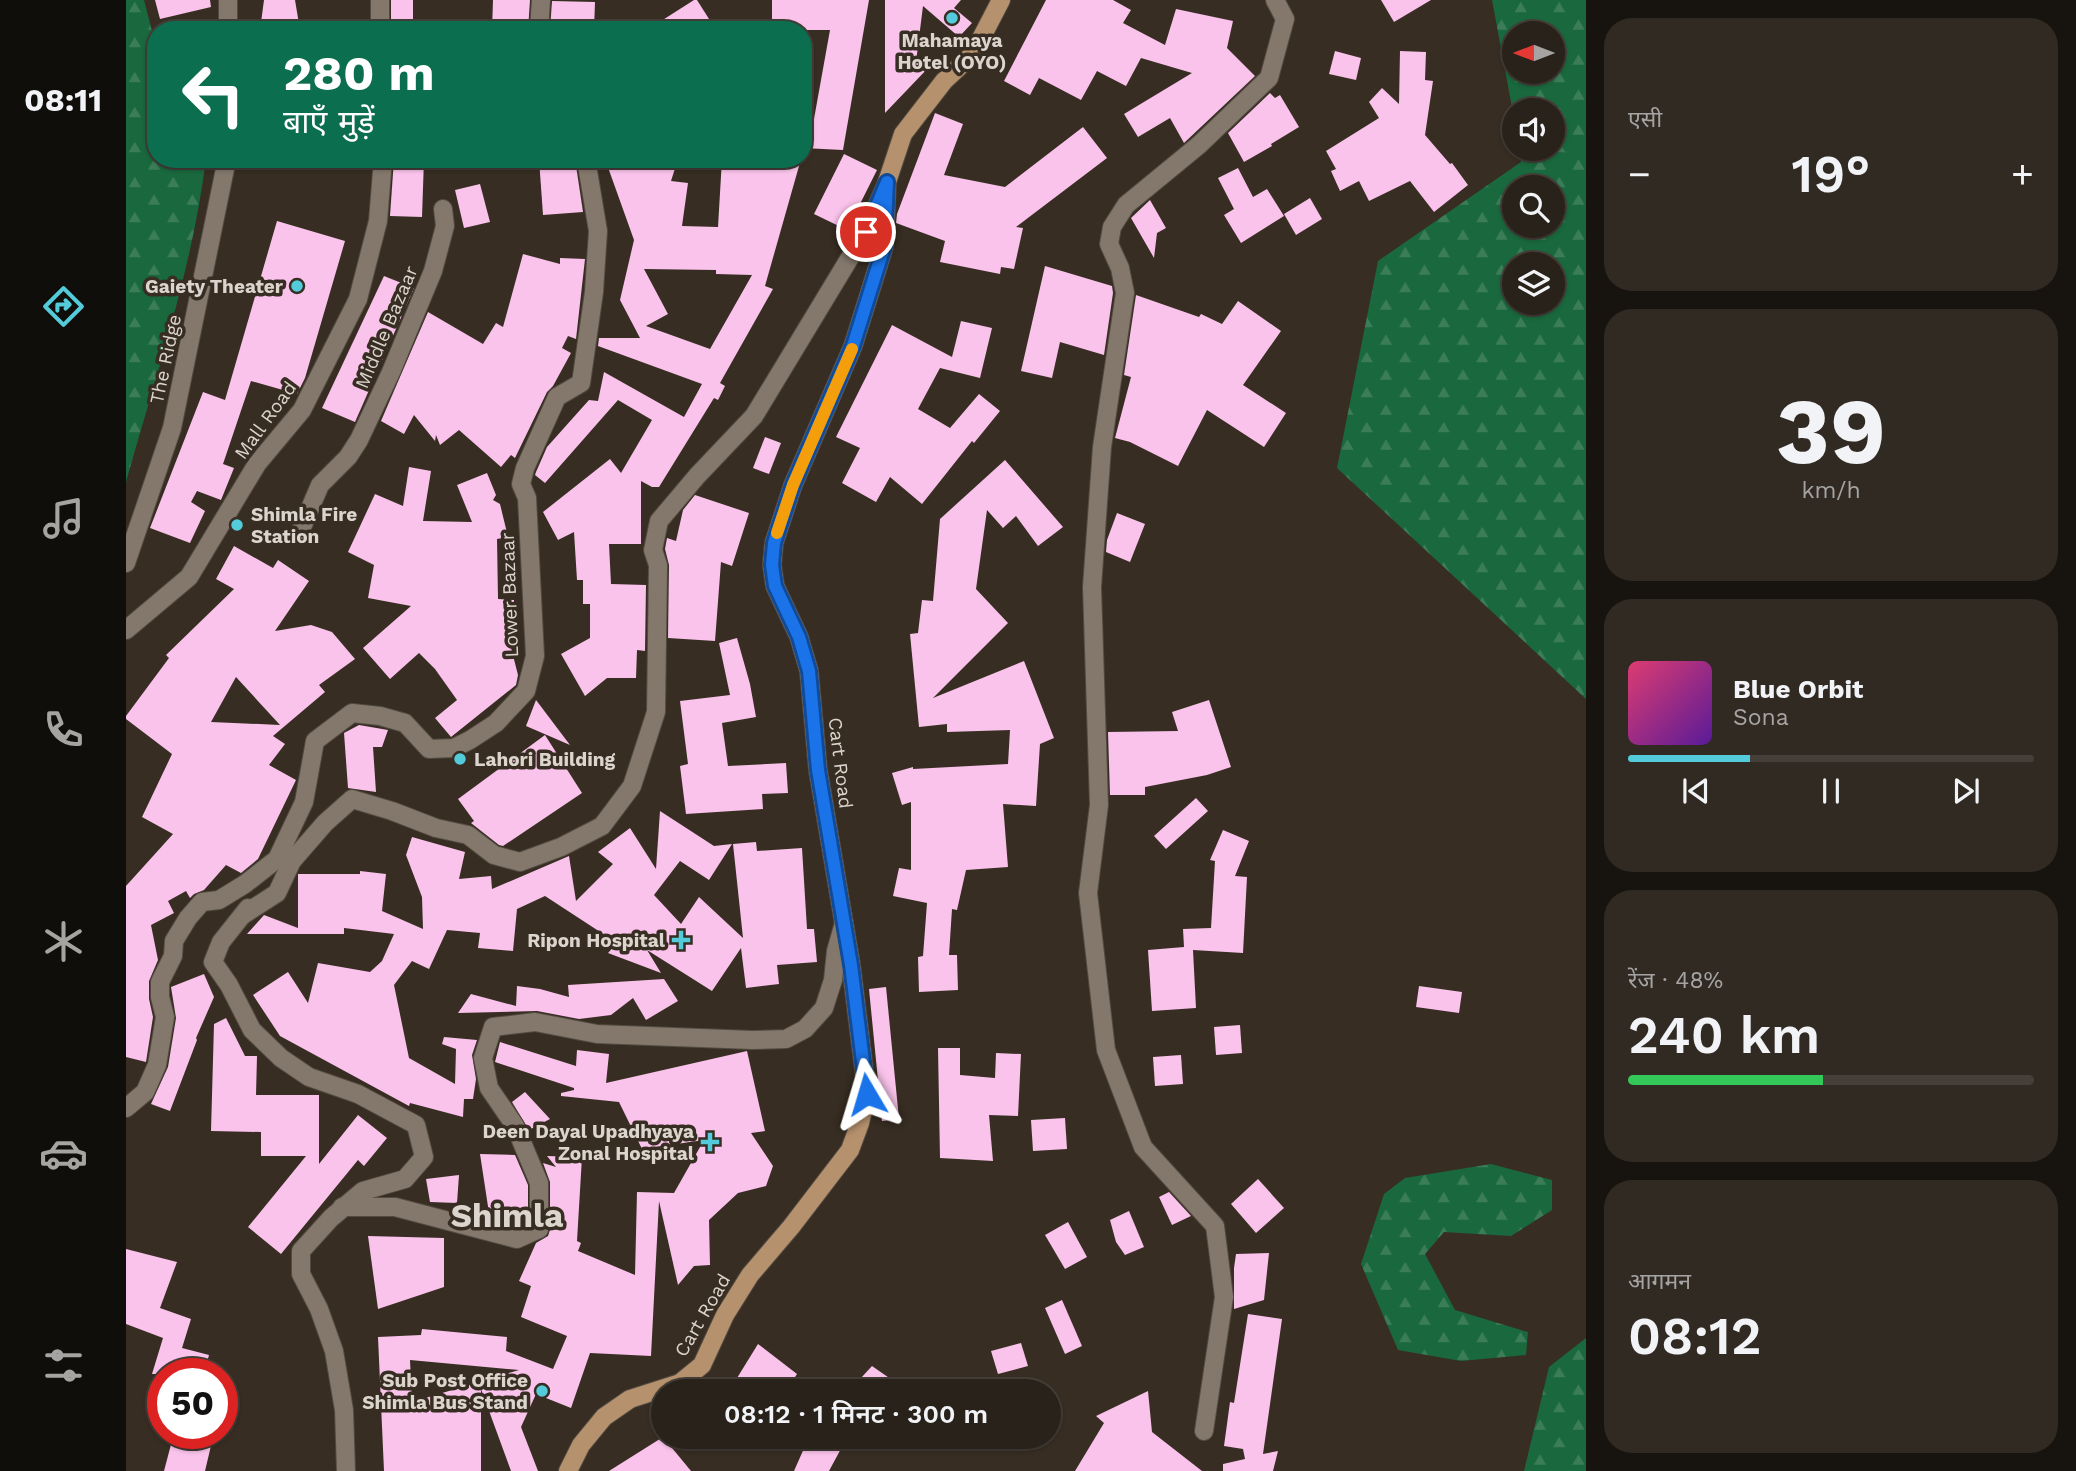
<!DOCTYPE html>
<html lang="hi">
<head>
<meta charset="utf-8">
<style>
  body { margin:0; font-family:"Work Sans","Noto Sans Devanagari",sans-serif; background:#312a23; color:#f1f3f6; height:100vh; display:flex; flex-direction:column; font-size:26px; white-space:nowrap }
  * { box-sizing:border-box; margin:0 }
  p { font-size:23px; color:#a5a4a2 }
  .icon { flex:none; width:38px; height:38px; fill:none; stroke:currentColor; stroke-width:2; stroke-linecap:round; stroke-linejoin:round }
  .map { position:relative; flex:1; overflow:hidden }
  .details { display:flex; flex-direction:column; gap:18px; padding:18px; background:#17130e; width:490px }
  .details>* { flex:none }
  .top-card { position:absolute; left:21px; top:21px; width:665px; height:147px; border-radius:28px; box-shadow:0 2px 5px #0004,0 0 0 2px #453f39; background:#0b6e4f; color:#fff; overflow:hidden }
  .needle { width:46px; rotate:270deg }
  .controls { position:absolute; left:1376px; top:21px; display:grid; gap:14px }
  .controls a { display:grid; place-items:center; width:63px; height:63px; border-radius:50%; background:#29221a; box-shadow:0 2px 5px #0004,0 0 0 2px #453f39; font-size:35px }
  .speed { position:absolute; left:21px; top:1358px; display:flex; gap:14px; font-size:35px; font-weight:700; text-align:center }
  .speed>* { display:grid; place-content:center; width:91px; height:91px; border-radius:50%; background:#29221a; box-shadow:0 2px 5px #0004,0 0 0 2px #453f39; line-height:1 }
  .speed .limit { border:10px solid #d22; background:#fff; color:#111 }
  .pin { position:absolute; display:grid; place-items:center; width:60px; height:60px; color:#fff; margin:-30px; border:4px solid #fff; border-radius:50%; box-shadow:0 2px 7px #0007 }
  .me { position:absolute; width:77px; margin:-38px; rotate:353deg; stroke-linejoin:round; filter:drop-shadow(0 0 5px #0008) }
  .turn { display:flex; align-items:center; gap:24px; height:147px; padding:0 21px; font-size:32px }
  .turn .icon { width:91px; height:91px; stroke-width:2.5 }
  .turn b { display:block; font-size:49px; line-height:60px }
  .big { font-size:52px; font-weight:600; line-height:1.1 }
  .details .card { flex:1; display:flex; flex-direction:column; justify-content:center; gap:10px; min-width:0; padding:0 24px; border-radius:28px; background:#312a23 }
  .details .dial { align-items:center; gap:0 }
  .dial b { font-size:91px; line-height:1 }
  .song { display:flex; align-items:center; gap:21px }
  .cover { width:84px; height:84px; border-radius:10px; background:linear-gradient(135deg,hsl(340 70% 55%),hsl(270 70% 35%)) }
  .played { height:7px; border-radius:4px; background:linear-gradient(90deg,#53cbda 30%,#453f39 30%) }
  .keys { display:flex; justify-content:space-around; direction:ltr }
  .heat { display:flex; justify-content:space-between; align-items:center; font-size:38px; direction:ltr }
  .charge { height:10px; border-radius:5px; background:linear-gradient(90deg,#34c759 48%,#453f39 0) }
  .trip { position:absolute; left:525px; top:1379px; width:410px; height:70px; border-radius:35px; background:#29221a; box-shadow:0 2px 5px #0004,0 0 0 2px #453f39; font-weight:600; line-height:70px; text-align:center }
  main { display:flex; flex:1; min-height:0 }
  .menu { display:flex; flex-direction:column; width:126px; justify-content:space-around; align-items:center; background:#100e0a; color:#a5a4a2 }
  .menu .icon { width:49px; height:49px }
  .menu .current { color:#53cbda }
  .menu b { font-size:32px; color:#f1f3f6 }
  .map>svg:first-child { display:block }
</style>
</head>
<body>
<main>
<nav class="menu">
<b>08:11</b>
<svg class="icon current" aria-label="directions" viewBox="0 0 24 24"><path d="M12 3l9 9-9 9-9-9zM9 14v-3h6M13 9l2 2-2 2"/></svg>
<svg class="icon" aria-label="music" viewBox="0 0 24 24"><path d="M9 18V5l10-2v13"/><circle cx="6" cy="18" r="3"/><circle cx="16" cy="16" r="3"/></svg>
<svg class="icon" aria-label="phone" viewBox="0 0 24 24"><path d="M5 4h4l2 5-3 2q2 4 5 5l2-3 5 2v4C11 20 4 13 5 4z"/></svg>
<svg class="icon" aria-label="climate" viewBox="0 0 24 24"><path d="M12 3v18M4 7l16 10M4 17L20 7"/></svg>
<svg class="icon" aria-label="car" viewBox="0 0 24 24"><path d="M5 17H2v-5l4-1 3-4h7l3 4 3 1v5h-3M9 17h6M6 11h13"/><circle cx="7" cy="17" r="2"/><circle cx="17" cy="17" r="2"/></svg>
<svg class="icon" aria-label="filters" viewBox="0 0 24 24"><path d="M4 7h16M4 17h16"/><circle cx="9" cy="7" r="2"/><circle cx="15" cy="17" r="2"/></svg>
</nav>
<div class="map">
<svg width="1460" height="1471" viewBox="0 0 1460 1471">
  <defs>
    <pattern id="forest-firs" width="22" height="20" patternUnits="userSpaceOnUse" patternTransform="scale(1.75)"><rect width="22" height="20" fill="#1a683d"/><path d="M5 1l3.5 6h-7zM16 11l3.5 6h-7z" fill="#3b7d58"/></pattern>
  </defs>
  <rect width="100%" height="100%" fill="#372d22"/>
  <!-- forest -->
  <g fill="url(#forest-firs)" fill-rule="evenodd">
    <path d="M0,0h18l8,31h4v128h50c-14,111 -50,216 -80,323z"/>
    <path d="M1366,0h94v699l-249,-231 41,-207 143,-99 -2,-13h33v-39h-38v8zM1388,33h38v39h-38zM1388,187h38v39h-38zM1388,264h38v39h-38z"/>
    <polygon points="1365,1164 1426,1180 1426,1210 1385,1236 1318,1232 1299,1254 1329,1310 1402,1332 1400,1355 1335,1361 1272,1350 1235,1264 1258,1194 1279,1178"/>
    <polygon points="1460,1338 1460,1471 1398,1471 1423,1367"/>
  </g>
  <!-- building -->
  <g fill="#fac3eb" fill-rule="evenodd">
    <polygon points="29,0 84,0 85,7 34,19"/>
    <polygon points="138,0 169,0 174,30 134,30"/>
    <rect x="265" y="0" width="22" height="30"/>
    <polygon points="367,0 404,0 402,30 366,30"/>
    <polygon points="568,0 571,0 590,30 521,30"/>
    <polygon points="646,0 743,0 717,150 677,148 677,130 686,130 704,30 646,30"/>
    <polygon points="759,0 835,0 828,8 846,23 833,37 797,6 790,62 803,67 759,113"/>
    <polygon points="920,0 987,0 1005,10 997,23 1039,45 1050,9 1107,21 1101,48 1129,76 1058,143 1044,118 1012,137 998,114 1066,73 1015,58 1000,86 971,71 955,100 913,78 904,95 878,81"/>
    <polygon points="1255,0 1305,0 1268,22"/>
    <polygon points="426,1 469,2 468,30 424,30"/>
    <polygon points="1209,51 1235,58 1230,80 1203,74"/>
    <polygon points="1274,51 1300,52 1299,80 1307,81 1299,135 1324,164 1326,163 1342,185 1308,212 1284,181 1243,201 1233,181 1214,191 1205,171 1210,169 1200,151 1253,118 1243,102 1256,88 1273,104"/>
    <polygon points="1144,93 1149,98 1154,95 1173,127 1145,144 1146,146 1118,162 1102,133"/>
    <polygon points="809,113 837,124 818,175 879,187 957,127 981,158 890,227 897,228 888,269 875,267 874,274 814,262 819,241 770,223 771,214"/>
    <polygon points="718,154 751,170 721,230 688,214"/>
    <polygon points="268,159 298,159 296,217 264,216"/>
    <polygon points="413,159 449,159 457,212 417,215"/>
    <path d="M479,159h73l-7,22 17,2 -6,43 36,1 4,-68h79l-36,127 8,3 -53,94 5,3 -7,14 -4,-2 -55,89h-7l-11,-6v63h-32l2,40 35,1 -1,66 -8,-1 -1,28h-29l-22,18 -24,-42 29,-16v-34h-7v-24h-6l-3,-48 -16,8 -15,-28 67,-53 11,14 31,-53 -34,-20 -73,83 -10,-8 1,-3 11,-25 42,-47 9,1 6,-29 80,45 18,-33 -104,-38 1,-8h41l-20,-38 14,-60zM518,269l72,1v4l36,1 -42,74 -64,-23 22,-12z"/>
    <polygon points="1112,168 1127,197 1141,189 1158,216 1115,243 1098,215 1108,209 1092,178"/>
    <polygon points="354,184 364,222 338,228 329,190"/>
    <polygon points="1184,198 1196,219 1170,235 1158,214"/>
    <polygon points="1024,200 1040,228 1031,233 1028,258 1005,218"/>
    <polygon points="151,221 219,241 179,378 171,394 125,381 97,464 108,468 95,500 71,491 65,502 79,511 64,543 24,528 77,392 99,400"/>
    <polygon points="397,254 434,264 434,258 459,259 450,339 442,336 436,348 445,353 427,386 421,392 389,458 385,455 375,467 333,430 314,445 310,435 309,441 288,415 278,434 255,421 302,312 357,344 370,323 377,327"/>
    <polygon points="919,266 986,286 987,293 978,355 934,342 926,378 895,371"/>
    <polygon points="258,276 288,288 229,422 196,408"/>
    <polygon points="1010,295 1073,317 1075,314 1096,324 1112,301 1155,331 1117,385 1160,413 1138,447 1081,410 1052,466 1004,442 989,438 1005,377 998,375"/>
    <polygon points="835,321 866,328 854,378 814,368 792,409 824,428 853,394 874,411 848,443 846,441 796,504 764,477 750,502 716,483 734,448 710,437 766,325 826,357"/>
    <polygon points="639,437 655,443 643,474 627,468"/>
    <polygon points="879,460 937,527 912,546 890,516 877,528 861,510 850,589 882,623 807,698 898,661 928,738 914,744 910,806 877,804 882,867 840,870 831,910 826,909 823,955 831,955 832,990 793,992 792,957 797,956 801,903 767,896 773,868 785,870 785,802 776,805 766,773 787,767 787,769 882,764 884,730 821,732 821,724 793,727 784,634 792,633 796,600 807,601 814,519"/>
    <polygon points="283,467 305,471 297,521 346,522 331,485 361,473 370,495 367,500 374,504 382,537 371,539 372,599 388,600 387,620 378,620 392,675 390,685 325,737 309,718 331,700 309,669 293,653 264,679 237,648 285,606 242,598 248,565 222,552 249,494 277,506"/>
    <polygon points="569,495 623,513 606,566 595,562 589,641 542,638 543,565 539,549 541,538 550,541 557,510"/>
    <polygon points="991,513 1019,524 1004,562 980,552 981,540"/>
    <path d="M108,546l39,22 5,-8 31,21 -34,50 36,-6 21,7 23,27 -36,26 6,7 -52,44 12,8 -16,21 27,15 -38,79 -17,14 -15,-8 -22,25 -10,4 -4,4 -4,-7 -18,10 6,12 -23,12 7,35 -9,21v18l4,18 -7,45 -20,-5v-171l47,-52 -31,-17 30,-63 -46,-35v-3l43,-58 -3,-3 68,-66 -18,-10zM110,677l44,48 -69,-3z"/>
    <polygon points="611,638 624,684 630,717 596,723 602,766 660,763 662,793 636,794 637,809 560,814 554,766 562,764 554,701 604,695 593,643"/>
    <polygon points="410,700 444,745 400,726"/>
    <polygon points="1083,700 1105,767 1081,775 1019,787 1019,795 984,795 982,732 1052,731 1046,712"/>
    <polygon points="233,725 262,730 256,747 247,747 250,792 222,788 218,733"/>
    <polygon points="419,735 456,793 377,846 373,845 345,823 348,821 332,799"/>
    <polygon points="1070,798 1082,811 1040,849 1028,836"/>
    <polygon points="534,811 588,846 606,844 583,880 554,861 528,895 555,924 573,897 617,938 607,844 630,842 631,851 676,848 681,929 688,929 691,962 651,965 653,984 620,988 615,948 586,991 521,950 535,973 482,953 491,943 419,896 391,909 387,951 352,948 354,933 321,930 303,969 286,961 268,985 283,1058 329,1084 330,1049 316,1044 318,1037 351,1040 346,1055 350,1079 347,1099 338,1099 337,1117 284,1103 283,1106 154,1036 127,995 162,972 182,1003 192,963 244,972 256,961 268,934 218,928 218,934 121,934 138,915 172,928 172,874 234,874 234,871 260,874 256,911 297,929 296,897 280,855 286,837 339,852 333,879 365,876 366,889 443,856 450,901 487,864 472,852 504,828 530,869"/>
    <polygon points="1097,830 1123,841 1109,876 1121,877 1117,953 1067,950 1070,1008 1026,1011 1022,950 1058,947 1057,929 1085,928 1089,861 1084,860"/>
    <polygon points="78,974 88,997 70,1038 71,1040 44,1111 25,1104 42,1067 50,1018 45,987"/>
    <polygon points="538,979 552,1001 520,1020 507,998 485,1015 453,1019 411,1011 332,1013 345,994 390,1006 391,986 414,989 443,997 442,985"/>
    <polygon points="1293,986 1336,992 1333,1013 1290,1007"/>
    <polygon points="760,987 773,1119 756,1121 743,989"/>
    <polygon points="100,1018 119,1056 131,1056 130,1095 193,1095 193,1164 232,1115 261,1138 238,1166 232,1160 155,1254 122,1227 180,1156 135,1156 135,1132 85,1131 88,1024"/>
    <polygon points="1114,1025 1116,1053 1090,1055 1088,1027"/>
    <path d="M374,1042l76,24 1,-16 32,4 -3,29 141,-32 18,80 -14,2 22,33 -7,20 -28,7 -29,27 1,45 -16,1 -16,19 -19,-84 -8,155 -61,-3 -19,55 -35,-14 -15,33 17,44h-27l-30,-82v82h-97l-6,-134 43,-2 1,-6 85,8 -1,14 47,18 14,-33 -46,-19 10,-31 -12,-5 17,-38 12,-7 2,-6v-48l-7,-19 13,4 -9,-11 35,1 -5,84 4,2 -3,8 57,24 2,-83 37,1 30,-53 -62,9 -23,-47 -58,-6v-3l13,-3v-2l-79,-26zM284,1360l109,10 -107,32z"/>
    <polygon points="812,1048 834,1048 834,1075 869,1078 870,1053 895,1054 892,1116 863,1115 867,1161 814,1158"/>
    <polygon points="1055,1055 1057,1084 1029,1086 1027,1057"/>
    <polygon points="399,1092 424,1119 403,1130 386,1102"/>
    <polygon points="939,1118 941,1149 907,1151 905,1120"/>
    <polygon points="354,1154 389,1155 402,1185 402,1219 363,1213"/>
    <polygon points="333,1175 331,1203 304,1202 300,1179"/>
    <polygon points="1132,1179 1158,1208 1130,1233 1105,1204"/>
    <polygon points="1043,1192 1065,1216 1046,1225 1033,1197"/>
    <polygon points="1003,1211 1018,1247 999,1255 990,1242 984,1220"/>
    <polygon points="942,1222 961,1257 939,1269 919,1235"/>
    <polygon points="242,1236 318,1238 318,1287 252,1309"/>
    <polygon points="0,1249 51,1262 34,1308 65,1319 56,1348 83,1355 78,1374 26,1374 37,1338 0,1324"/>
    <polygon points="1143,1253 1138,1300 1108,1309 1108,1268 1110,1254"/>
    <polygon points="936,1300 956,1346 939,1354 919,1308"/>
    <polygon points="1122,1314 1156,1319 1137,1454 1152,1451 1147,1471 1097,1471 1097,1464 1119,1459 1117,1449 1098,1446 1104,1402 1108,1403"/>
    <polygon points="895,1343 902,1366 872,1374 865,1351"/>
    <polygon points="632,1344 671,1374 660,1391 603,1391"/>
    <polygon points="746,1366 782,1391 723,1391"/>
    <polygon points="1022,1391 1026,1432 1076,1471 949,1471 978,1423 970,1416"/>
    <polygon points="48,1433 88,1433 79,1471 38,1471"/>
    <polygon points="537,1437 565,1471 483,1471"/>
    <polygon points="683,1437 705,1437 717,1445 703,1471 668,1471"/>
  </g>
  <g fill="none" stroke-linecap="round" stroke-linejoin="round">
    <defs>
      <g id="minor">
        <polyline points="102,0 102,30"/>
        <polyline points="254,0 254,30"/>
        <polyline points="413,30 415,0"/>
        <polyline points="174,532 194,485 222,457 233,440 265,372 307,271 319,226 317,209"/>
        <polyline points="0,563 46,428 101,159"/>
        <polyline points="0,630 63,577 131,464 176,410 232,299 252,221 257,159"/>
        <polyline points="122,908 95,942 87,962 103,985 126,1030 155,1058 183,1077 232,1094 290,1125 298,1157 279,1179 237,1191 205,1218 175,1251 175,1274 193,1309 208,1351 218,1410 220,1471"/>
        <polyline points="117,915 151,893 166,861 199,823 226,799 266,811 310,828 342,835 368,855 394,862 435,847 476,826 506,786 530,712 532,565 527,550 533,521 571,476 628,416 740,231 760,185"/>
        <polyline points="0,1108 19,1092 31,1065 39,1017 34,997 34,982 47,956 48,941 62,918 76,902 93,900 119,884 151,859 178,802 189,741 226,713 254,716 279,723 303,749 328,748 344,740 370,723 400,691 409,656 401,498 395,484 399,468 431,397 455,383 468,292 472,231 460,159"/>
        <polyline points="216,1207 269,1207 391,1239 413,1229 413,1183 389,1126 363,1088 357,1058 367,1027 409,1022 471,1034 626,1040 660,1039 679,1029 698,1008 707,980 710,951 718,923"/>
        <polyline points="1078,1431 1098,1297 1089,1226 1017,1147 980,1050 962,893 973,805 966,587 976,447 999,293 994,268 983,244 986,227 1000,205 1073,145 1143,78 1159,19 1149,0"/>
      </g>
      <polyline id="major" points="442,1471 455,1445 478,1417 504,1399 554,1383 576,1365 599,1315 624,1275 665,1227 724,1150 734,1123 741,1094 725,965 692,770 683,671 673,637 649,586 646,565 648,543 667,485 727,346 758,247 761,182 777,134 818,81 847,54 875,0"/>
    </defs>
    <!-- minor casing -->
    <use href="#minor" stroke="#534b42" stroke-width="20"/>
    <!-- major casing -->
    <use href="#major" stroke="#534b42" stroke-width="20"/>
    <!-- minor -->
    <use href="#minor" stroke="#84786c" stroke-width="18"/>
    <!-- major -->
    <use href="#major" stroke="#b6916d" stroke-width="18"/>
  </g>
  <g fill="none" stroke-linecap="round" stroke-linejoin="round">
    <defs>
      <polyline id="route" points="740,232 761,182 758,247 727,346 667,485 648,543 646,565 649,586 673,637 683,671 692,770 725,965 741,1094"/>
    </defs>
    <!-- route casing -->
    <use href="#route" stroke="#114b97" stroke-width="18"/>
    <!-- route -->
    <use href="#route" stroke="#1a73e8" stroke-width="12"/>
    <!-- slow -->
    <polyline stroke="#f59e0b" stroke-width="12" points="651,533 667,485 726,349"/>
  </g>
  <!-- markers -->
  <g fill="#53cbda" stroke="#372d22" stroke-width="2.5">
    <circle cx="826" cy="18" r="7"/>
    <circle cx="171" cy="286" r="7"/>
    <circle cx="111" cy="525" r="7"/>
    <circle cx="334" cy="759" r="7"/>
    <path d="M551.5 929.5h7v7h7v7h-7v7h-7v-7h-7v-7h7z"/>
    <path d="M580.5 1131.5h7v7h7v7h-7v7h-7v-7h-7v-7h7z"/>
    <circle cx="416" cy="1391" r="7"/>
  </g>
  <g text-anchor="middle" stroke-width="7" stroke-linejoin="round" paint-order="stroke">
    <!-- poi labels -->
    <g font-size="19" font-weight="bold" fill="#dcd5ce" stroke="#372d22" text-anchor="end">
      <text x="826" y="47" text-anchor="middle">Mahamaya<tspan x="826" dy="22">Hotel (OYO)</tspan></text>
      <text x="157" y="293">Gaiety Theater</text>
      <text x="125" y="521" text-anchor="start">Shimla Fire<tspan x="125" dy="22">Station</tspan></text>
      <text x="348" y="766" text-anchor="start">Lahori Building</text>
      <text x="539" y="947">Ripon Hospital</text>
      <text x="568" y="1138">Deen Dayal Upadhyaya<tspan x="568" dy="22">Zonal Hospital</tspan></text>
      <text x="402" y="1387">Sub Post Office<tspan x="402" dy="22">Shimla Bus Stand</tspan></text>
    </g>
    <!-- street labels -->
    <g font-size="19" fill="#dcd5ce" stroke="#372d22">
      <text transform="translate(260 327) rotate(-67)" y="7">Middle Bazaar</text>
      <text transform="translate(39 359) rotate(-78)" y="7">The Ridge</text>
      <text transform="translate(139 420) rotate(-54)" y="7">Mall Road</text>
      <text transform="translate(383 595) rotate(-92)" y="7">Lower Bazaar</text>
      <text transform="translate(715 763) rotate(83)" y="7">Cart Road</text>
      <text transform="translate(576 1315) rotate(-60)" y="7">Cart Road</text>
    </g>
    <!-- town labels -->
    <g font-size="33" font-weight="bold" fill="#dcd5ce" stroke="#372d22">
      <text x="381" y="1227">Shimla</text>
    </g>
  </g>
</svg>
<div class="controls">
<a><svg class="needle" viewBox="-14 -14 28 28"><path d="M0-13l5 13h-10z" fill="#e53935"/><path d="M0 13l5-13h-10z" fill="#a5a4a2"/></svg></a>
<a><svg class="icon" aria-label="sound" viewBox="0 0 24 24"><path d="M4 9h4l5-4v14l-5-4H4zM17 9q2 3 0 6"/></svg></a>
<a><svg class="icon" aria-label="search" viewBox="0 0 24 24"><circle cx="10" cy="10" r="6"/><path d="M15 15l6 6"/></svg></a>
<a><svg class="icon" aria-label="layers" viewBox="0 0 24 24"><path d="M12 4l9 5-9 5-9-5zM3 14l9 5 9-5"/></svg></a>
</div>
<div class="speed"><div class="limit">50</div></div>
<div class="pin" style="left:740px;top:232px;background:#d93025"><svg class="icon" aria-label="arrive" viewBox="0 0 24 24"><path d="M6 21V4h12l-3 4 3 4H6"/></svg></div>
<svg class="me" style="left:741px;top:1094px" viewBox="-20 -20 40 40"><path d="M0-17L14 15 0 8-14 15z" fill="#1a73e8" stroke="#fff" stroke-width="4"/></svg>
<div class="trip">08:12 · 1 मिनट · 300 m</div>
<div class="top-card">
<div class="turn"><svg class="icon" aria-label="left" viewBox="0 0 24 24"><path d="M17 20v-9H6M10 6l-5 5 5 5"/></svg><div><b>280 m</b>बाएँ मुड़ें</div></div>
</div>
</div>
<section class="details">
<div class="card"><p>एसी</p>
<div class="heat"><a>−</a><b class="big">19°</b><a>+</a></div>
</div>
<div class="card dial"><b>39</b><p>km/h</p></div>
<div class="card">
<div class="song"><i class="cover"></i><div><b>Blue Orbit</b><p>Sona</p></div></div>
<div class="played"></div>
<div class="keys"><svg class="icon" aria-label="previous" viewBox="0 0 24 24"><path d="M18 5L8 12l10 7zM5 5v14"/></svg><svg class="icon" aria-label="pause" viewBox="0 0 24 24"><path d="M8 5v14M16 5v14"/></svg><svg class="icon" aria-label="next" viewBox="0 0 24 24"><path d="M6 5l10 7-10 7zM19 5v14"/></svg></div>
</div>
<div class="card"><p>रेंज · 48%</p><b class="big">240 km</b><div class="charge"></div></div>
<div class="card"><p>आगमन</p><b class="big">08:12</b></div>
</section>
</main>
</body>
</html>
